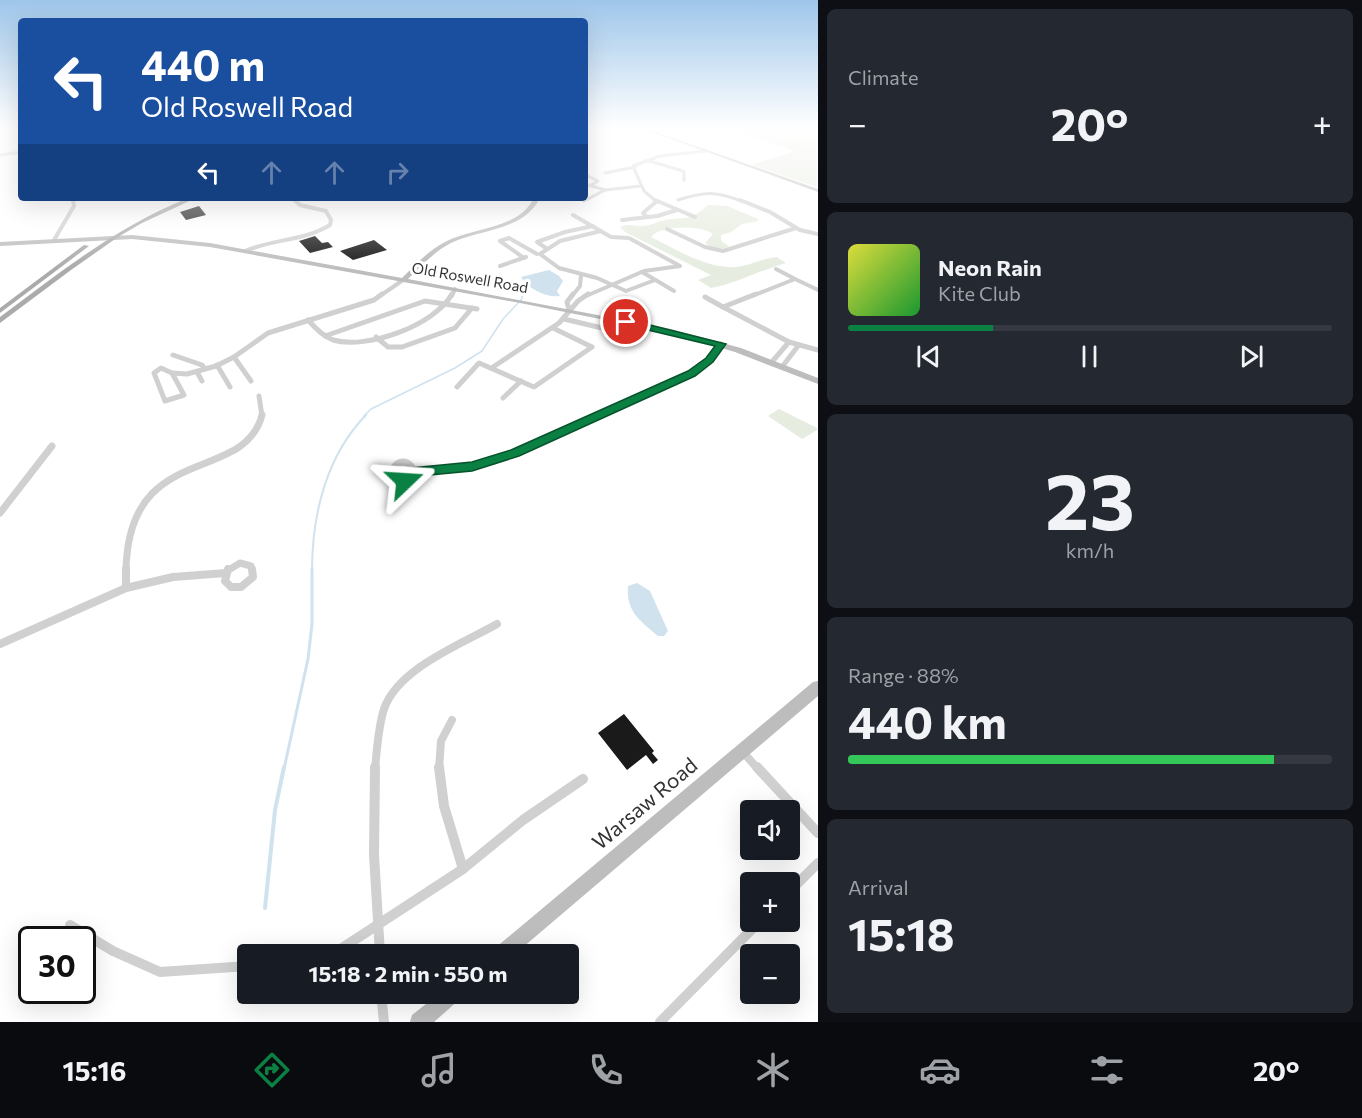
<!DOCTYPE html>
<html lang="en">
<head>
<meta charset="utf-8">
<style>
  body { margin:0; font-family:Commissioner,sans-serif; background:#242831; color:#f1f3f6; height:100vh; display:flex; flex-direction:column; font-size:22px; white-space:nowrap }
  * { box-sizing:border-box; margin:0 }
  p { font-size:20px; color:#9ea1a6 }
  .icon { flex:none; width:33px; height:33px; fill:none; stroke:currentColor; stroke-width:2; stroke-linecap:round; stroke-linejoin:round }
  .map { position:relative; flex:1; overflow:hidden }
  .details { display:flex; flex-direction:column; gap:9px; padding:9px; background:#0d0f14; width:544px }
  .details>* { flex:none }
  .banner { position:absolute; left:18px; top:18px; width:570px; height:183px; border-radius:6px; box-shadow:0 6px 24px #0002; background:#1a4fa0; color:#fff; overflow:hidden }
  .fabs { position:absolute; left:740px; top:800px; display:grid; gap:12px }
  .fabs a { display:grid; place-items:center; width:60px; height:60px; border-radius:6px; background:#171b24; box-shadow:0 6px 24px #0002; font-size:30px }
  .speed { position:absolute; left:18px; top:926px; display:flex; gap:12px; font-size:30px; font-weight:700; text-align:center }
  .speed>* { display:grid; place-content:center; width:78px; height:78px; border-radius:50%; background:#171b24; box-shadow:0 6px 24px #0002; line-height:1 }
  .speed .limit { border:3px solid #111; border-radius:9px; background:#fff; color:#111 }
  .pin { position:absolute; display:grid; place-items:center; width:51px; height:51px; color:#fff; margin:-26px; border:3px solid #fff; border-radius:50%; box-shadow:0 2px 6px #0007 }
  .me { position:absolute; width:66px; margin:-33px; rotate:70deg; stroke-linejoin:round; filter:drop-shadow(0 0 4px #0008) }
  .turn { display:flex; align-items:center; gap:21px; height:126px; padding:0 24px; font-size:27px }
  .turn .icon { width:78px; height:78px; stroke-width:2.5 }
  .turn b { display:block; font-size:42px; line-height:51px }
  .lanes { display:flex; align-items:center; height:57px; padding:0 24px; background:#0003; justify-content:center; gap:30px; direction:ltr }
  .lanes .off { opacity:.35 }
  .big { font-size:45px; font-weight:700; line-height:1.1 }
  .details .tile { flex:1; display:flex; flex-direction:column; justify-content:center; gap:9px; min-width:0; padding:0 21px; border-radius:9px; background:#242831 }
  .details .dial { align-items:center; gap:0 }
  .dial b { font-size:78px; line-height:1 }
  .song { display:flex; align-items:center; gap:18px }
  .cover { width:72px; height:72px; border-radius:9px; background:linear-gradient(135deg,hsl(60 70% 55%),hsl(130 70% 35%)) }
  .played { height:6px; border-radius:3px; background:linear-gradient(90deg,#0b8043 30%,#363941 30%) }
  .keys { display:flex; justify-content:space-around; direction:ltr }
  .heat { display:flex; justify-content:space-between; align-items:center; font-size:33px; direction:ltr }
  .charge { height:9px; border-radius:4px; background:linear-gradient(90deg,#34c759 88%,#363941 0) }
  .trip { position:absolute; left:237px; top:944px; width:342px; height:60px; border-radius:6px; background:#171b24; box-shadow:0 6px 24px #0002; font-weight:700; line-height:60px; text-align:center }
  .tabs { display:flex; height:96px; justify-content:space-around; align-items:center; background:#090b0e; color:#9ea1a6 }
  .tabs .icon { width:42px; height:42px }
  .tabs .selected { color:#0b8043 }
  .tabs b { font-size:27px; color:#f1f3f6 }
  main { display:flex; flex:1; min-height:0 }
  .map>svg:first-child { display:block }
</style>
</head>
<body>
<main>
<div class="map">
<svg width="818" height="1022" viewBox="0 0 818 1022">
  <rect width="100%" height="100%" fill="#fff"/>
  <!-- green -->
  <g fill="#e6ecdf">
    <polygon points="749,128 817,128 817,187 752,165 795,151 734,131"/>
    <path d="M708,205l19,1 31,13v2l-16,3 -11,8 -10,3v6l8,5c-7,5 -17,2 -24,-3l8,-9c-11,-9 -53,-9 -62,3 24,12 56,32 85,30 14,-1 27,-9 41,-10l9,6c-26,7 -50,21 -75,25l-13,-8 13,-5 -86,-43 -5,-5c9,-4 13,-1 23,-1 7,0 11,-3 18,-5 23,-6 26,3 47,-16z"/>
    <polygon points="779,409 817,428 817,430 802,439 768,416"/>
  </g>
  <!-- water -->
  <g fill="#cfe2ee">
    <path d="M549,270l10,6 4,5 -6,10 3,5c-14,2 -31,-7 -39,-19z"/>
    <path d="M637,583l13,8 18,40 -4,5h-6c-19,-16 -32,-25 -30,-50z"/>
  </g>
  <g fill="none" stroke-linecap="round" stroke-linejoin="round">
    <!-- stream-far3 -->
    <polyline stroke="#cfe2ee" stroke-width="1.5" points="364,416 371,409 455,368 482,351 503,319 521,300 527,284"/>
    <!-- stream-far2 -->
    <path stroke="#cfe2ee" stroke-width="2" d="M312,571c0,-56 14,-115 54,-156"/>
    <!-- stream-far1 -->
    <polyline stroke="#cfe2ee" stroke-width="3" points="284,769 308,659 312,624 312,569"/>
    <!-- stream -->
    <polyline stroke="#cfe2ee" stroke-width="4" points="265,908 275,810 284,767"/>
  </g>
  <!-- building -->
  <g fill="#1a1a1a">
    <polygon points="199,206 206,215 186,220 180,212"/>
    <polygon points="315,236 322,243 328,242 333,247 310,253 299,241"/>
    <polygon points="374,240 387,250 353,260 340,251"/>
    <polygon points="624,714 654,751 652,753 658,760 653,764 646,755 627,770 598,733"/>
  </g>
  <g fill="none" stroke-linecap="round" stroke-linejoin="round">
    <!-- street-far5 -->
    <g stroke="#d0d0d0" stroke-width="3">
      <polyline points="0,155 21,152"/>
      <polyline points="646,160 680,170 684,172 684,180"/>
      <polyline points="605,173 635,167"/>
      <polyline points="586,175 598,181 590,186"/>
      <polyline points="585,184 605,190 641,186"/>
      <polyline points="72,198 73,202"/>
      <polyline points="292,198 296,202"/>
      <path d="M678,200c28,-9 38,-9 66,2"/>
      <polyline points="584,201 605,190"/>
      <polyline points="657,202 644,191 633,166 660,156 705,151"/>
    </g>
    <!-- street-far4 -->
    <g stroke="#d0d0d0" stroke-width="4">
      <polyline points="655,200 695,217"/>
      <polyline points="740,200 770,212 800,230 818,234"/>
      <polyline points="573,215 611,237 629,238 680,266 644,271 586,296"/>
      <polyline points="647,217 643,213 657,201"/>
      <polyline points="622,220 657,216 677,210"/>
      <polyline points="667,229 705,247 723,251 796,228"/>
      <polyline points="601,231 560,241 540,254 559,268 597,278 626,291 655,280"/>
      <polyline points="54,240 74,206 73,200"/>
      <polyline points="546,248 537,242 565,232 593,226"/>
      <path d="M245,251c28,-12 59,-10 85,-26l1,-5 -5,-9 -26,-6 -5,-5"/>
      <polyline points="524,258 500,241 509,238 537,254"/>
      <polyline points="500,266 526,257"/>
      <polyline points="776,269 795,279"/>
      <polyline points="642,272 674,291"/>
      <polyline points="380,296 403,280"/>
      <polyline points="452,296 455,289"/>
      <polyline points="572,296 580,286 581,275"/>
      <polyline points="752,296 795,279 818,290"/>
    </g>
    <!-- street-far3 -->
    <g stroke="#d0d0d0" stroke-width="5">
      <polyline points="756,294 723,307 789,342 818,350"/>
      <polyline points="705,297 723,307"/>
      <polyline points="569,310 567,302 573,294"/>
      <polyline points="564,319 619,332"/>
      <path d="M308,320c7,8 15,16 25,20 34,10 102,-15 119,-46"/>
      <polyline points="325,336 425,301 477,309"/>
      <polyline points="376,337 388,347 402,347 455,328 472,308"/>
      <polyline points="173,355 202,365 205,369"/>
      <polyline points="234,357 251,381"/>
      <polyline points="771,363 789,342"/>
      <polyline points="217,365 230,387"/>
      <polyline points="493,367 559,323 578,301 588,294"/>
      <polyline points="782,367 798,346"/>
      <polygon points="161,368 172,373 184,395 165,401 154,373"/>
      <polyline points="197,372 202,381"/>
      <polyline points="172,373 187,374 216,366 234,357 268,333 374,300 382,294"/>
      <polyline points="457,387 479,363 534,387 592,347 553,328"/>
      <polyline points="259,396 262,416"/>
      <polyline points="503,398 521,381"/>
      <polyline points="594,416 691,373 710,360 721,344"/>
    </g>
    <!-- street-far2 -->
    <g stroke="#d0d0d0" stroke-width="7">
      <circle cx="403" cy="472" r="10"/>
      <polyline points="415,472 448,470 494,461 598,415"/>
      <polyline points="0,513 52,446"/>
      <path d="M126,571c2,-131 118,-86 136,-156"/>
      <polyline points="227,571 240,563 251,566 252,571"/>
    </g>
    <!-- street-far1 -->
    <g stroke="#d0d0d0" stroke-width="8">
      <polyline points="228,569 225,581 231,587 241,587 253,577 252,569"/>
      <polyline points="126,588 126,569"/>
      <polyline points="0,644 126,588 173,577 226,573"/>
      <polyline points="742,751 758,769"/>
      <path d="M375,769c2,-20 3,-41 9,-60 14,-41 78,-65 113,-85"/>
      <polyline points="439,769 441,741 452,720"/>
    </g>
    <!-- street -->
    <g stroke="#d0d0d0" stroke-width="10">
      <polyline points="375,767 374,855 380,954"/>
      <polyline points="439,767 444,806 463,869"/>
      <polyline points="757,767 818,833"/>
      <polyline points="789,892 818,863"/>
      <polyline points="70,925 113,951 160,972 248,966"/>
      <polyline points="316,954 336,952 463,869 523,820 583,779"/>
      <polyline points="381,993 384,1022"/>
      <polyline points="660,1022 760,921"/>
    </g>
    <!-- secondary -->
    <g fill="#bdbdbd" fill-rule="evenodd">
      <polygon points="640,128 645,128 818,189 818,192"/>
      <path d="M534,198h6c-17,33 -59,31 -89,45 -16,8 -30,23 -43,36l263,50 70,19 77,30v6l-83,-32 -65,-19 -150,-30 -310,-56 -78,-8 -132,7v-4l132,-7 78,8 192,35c13,-13 27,-28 43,-36 28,-15 73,-12 89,-44z"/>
      <polygon points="818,681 818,696 515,954 492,954 495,948 813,682"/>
      <polygon points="440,993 463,993 460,999 434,1022 410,1022 412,1015"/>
    </g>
    <!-- primary -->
    <g fill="#ababab" fill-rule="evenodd">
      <path d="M188,198h8l-54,25 -24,14 -47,33 -71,53v-6c60,-45 118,-91 188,-119z"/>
      <polygon points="84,245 89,246 0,313 0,308"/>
    </g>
  </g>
  <!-- sky -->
  <linearGradient id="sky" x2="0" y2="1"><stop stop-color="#9ec6ea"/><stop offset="0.47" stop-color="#fff"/><stop offset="1" stop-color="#fff" stop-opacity="0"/></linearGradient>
  <rect width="818" height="271" fill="url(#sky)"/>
  <!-- route -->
  <polygon fill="#0b8043" stroke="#07532c" stroke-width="1.5" points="626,319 726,344 713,362 695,376 519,456 472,471 419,476 416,481 405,485 400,484 398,481 400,477 407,475 411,468 472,462 511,450 688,371 706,358 715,346 623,324 622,322"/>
  <g text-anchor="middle" stroke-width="6" stroke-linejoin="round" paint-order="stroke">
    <!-- far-street labels -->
    <g font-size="15" fill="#333" stroke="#fff">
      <text transform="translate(470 278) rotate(10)" y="5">Old Roswell Road</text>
    </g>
    <!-- near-street labels -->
    <g font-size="21" fill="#333" stroke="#fff">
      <text transform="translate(645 804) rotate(-40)" y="7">Warsaw Road</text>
    </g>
  </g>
</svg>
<div class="fabs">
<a><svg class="icon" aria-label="sound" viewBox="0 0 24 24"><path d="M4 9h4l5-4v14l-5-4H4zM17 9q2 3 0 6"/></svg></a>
<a>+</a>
<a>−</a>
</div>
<div class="speed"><div class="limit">30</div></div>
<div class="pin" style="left:626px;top:322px;background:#d93025"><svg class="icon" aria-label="arrive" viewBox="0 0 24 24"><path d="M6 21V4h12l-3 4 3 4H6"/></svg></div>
<svg class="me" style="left:405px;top:481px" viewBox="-20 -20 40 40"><path d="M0-17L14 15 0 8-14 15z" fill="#0b8043" stroke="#fff" stroke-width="4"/></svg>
<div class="trip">15:18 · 2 min · 550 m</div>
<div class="banner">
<div class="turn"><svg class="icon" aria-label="left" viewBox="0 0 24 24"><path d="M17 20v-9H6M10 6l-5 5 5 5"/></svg><div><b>440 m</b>Old Roswell Road</div></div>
<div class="lanes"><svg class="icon" aria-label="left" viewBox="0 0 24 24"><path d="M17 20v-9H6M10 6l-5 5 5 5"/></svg><svg class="icon off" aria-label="ahead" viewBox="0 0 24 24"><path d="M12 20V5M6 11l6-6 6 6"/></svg><svg class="icon off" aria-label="ahead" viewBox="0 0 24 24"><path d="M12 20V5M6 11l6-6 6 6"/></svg><svg class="icon off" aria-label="right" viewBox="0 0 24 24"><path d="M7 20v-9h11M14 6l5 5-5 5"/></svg></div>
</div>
</div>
<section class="details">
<div class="tile"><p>Climate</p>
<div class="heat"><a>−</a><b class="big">20°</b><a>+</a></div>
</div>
<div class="tile">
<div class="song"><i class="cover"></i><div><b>Neon Rain</b><p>Kite Club</p></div></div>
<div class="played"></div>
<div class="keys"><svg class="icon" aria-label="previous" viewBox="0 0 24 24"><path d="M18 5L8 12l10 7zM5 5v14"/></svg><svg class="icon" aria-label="pause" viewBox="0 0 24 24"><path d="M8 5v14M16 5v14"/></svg><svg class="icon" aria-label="next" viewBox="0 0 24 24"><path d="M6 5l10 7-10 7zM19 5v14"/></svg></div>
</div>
<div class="tile dial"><b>23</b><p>km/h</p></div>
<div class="tile"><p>Range · 88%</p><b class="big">440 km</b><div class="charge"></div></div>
<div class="tile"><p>Arrival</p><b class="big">15:18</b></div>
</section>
</main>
<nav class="tabs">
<b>15:16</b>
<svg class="icon selected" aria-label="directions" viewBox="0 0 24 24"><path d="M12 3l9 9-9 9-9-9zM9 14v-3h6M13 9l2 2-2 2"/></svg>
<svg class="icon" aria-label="music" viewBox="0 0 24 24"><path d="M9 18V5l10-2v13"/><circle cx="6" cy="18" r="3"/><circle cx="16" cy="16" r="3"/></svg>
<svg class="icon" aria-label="phone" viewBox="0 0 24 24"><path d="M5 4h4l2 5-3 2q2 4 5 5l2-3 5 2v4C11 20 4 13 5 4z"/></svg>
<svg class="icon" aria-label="climate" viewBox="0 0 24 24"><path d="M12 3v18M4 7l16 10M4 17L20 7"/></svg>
<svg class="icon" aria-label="car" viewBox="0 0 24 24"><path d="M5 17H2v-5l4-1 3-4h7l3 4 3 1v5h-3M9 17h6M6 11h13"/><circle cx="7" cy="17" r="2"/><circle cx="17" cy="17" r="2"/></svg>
<svg class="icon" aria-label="filters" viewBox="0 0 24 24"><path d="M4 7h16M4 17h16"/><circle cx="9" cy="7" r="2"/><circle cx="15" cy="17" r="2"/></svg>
<b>20°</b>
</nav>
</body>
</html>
